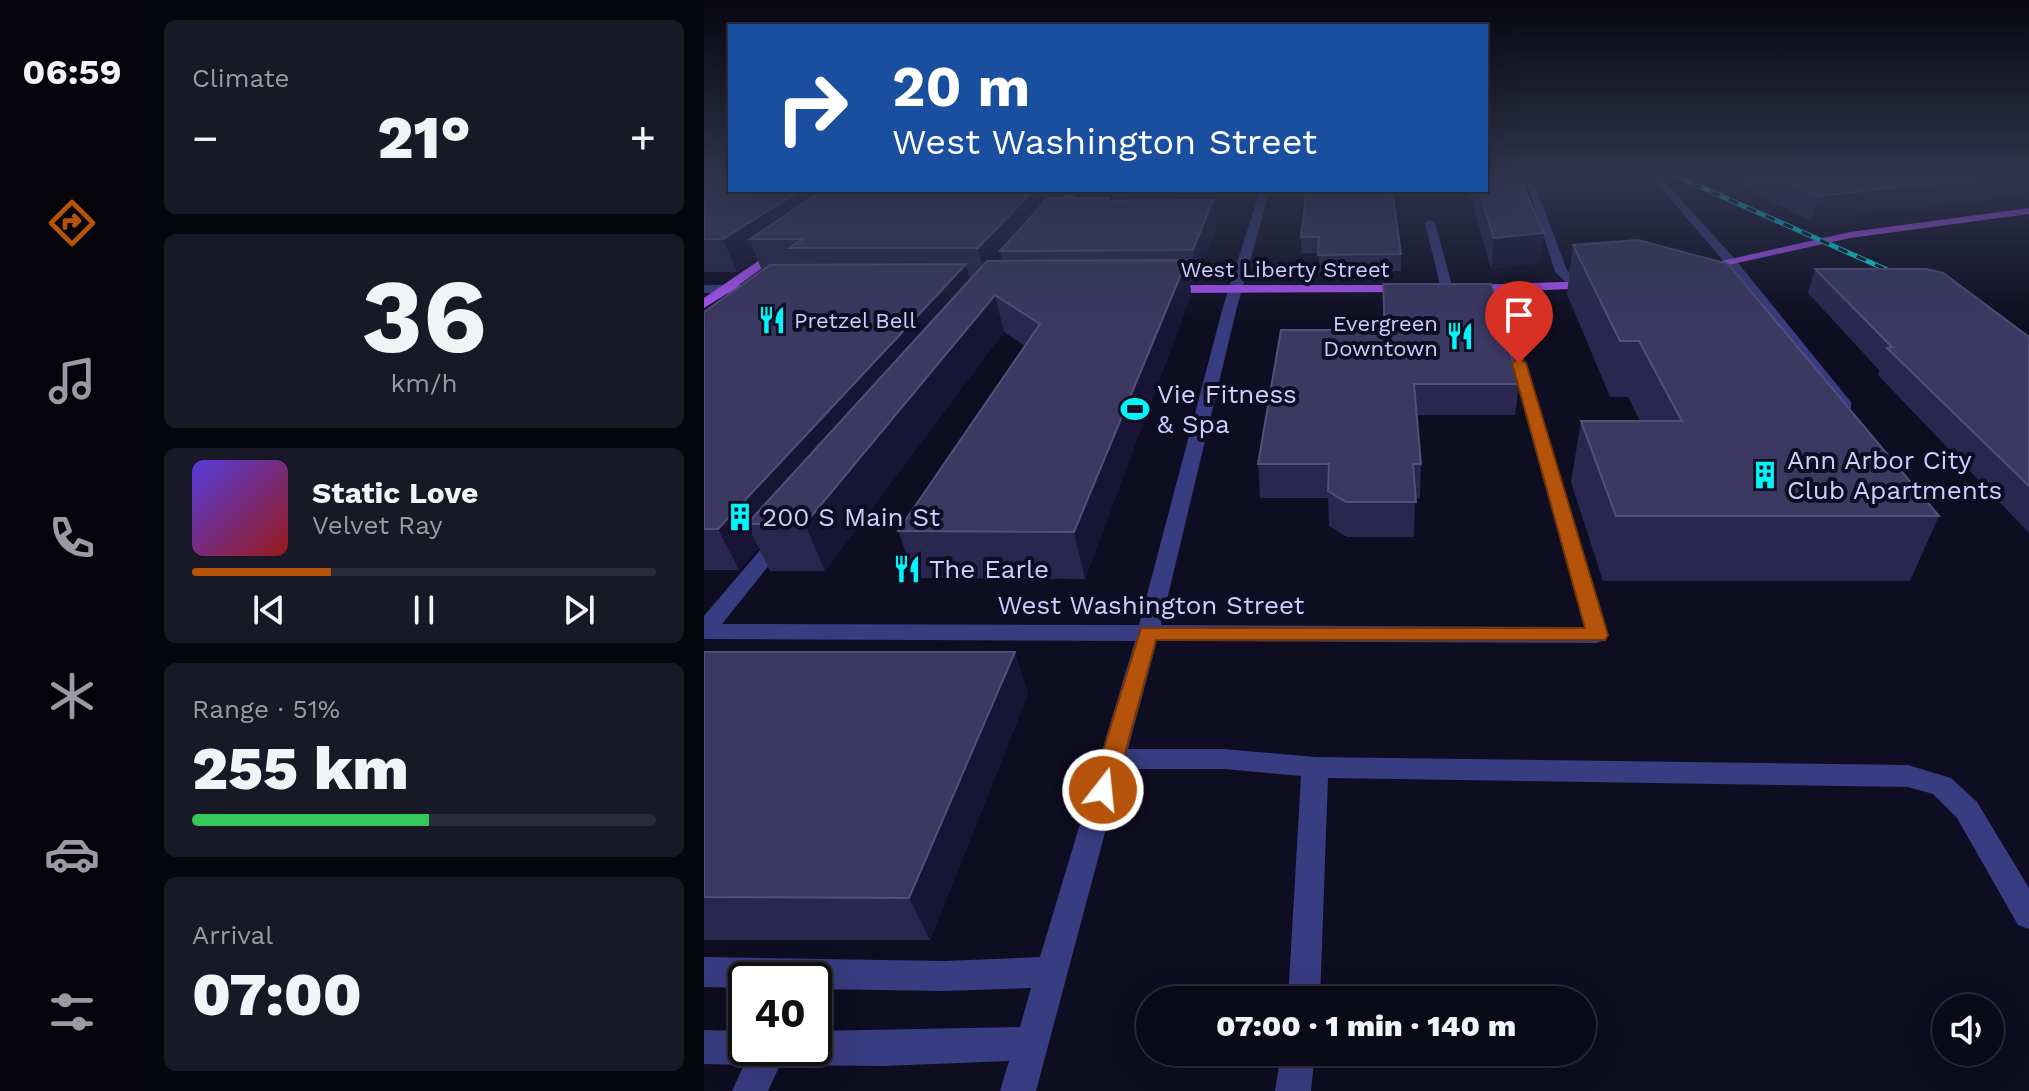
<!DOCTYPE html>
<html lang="en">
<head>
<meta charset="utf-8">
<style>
  body { margin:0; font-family:"Work Sans",sans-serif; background:#181826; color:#f1f3f6; height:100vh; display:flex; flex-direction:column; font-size:30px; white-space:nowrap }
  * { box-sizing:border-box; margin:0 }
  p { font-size:26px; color:#999aa2 }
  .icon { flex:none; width:44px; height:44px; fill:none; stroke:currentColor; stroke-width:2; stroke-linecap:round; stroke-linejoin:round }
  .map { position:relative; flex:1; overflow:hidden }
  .panel { display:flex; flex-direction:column; gap:20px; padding:20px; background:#06060e; width:560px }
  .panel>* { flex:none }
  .banner { position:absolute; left:24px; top:24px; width:760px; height:168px; border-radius:0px; box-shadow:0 8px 32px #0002,0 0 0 2px #2a2b38; background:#1a4fa0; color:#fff; overflow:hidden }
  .tools { position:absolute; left:1228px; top:994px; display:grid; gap:16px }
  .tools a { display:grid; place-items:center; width:72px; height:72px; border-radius:50%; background:#0a0a19; box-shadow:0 8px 32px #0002,0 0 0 2px #2a2b38; font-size:40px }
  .speed { position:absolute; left:24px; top:962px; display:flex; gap:16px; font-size:40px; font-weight:700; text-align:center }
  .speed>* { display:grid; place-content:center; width:104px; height:104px; border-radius:50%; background:#0a0a19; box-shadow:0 8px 32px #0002,0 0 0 2px #2a2b38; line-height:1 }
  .speed .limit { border:4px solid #111; border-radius:12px; background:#fff; color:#111 }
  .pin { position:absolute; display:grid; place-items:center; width:68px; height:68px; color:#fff; margin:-82px -34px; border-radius:50% 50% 50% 0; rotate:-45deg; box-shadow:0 0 8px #0007 }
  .pin .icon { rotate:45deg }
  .me { position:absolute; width:88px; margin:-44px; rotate:16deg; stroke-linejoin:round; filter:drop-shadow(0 0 6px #0008) }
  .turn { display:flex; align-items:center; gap:28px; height:168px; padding:0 32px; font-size:36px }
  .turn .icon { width:104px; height:104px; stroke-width:2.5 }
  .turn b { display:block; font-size:56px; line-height:68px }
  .big { font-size:60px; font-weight:800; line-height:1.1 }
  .panel .widget { flex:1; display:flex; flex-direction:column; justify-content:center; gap:12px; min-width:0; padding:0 28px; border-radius:12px; background:#181826 }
  .panel .dial { align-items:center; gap:0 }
  .dial b { font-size:104px; line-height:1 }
  .song { display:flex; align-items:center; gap:24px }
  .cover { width:96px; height:96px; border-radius:12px; background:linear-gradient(135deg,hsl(250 70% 55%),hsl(0 70% 35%)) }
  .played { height:8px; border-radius:4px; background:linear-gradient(90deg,#b45309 30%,#2a2b38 30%) }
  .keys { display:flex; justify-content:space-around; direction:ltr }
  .heat { display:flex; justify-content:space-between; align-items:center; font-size:44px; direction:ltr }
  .charge { height:12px; border-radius:6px; background:linear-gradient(90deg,#34c759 51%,#2a2b38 0) }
  .trip { position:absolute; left:432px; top:986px; width:460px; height:80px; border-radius:40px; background:#0a0a19; box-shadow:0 8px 32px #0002,0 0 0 2px #2a2b38; font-weight:800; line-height:80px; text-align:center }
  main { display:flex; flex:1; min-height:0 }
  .menu { display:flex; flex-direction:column; width:144px; justify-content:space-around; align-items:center; background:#04040a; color:#999aa2 }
  .menu .icon { width:56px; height:56px }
  .menu .on { color:#b45309 }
  .menu b { font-size:36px; color:#f1f3f6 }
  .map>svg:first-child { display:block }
</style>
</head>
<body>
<main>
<nav class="menu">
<b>06:59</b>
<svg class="icon on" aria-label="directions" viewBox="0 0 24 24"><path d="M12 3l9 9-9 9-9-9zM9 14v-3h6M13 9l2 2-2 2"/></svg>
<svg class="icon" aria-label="music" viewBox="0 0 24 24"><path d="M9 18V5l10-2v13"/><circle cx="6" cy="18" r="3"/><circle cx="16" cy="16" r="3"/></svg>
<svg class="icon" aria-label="phone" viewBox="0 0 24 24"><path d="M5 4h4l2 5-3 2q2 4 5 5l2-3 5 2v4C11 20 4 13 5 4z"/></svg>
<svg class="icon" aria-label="climate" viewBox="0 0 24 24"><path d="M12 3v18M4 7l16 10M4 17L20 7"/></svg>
<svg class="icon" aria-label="car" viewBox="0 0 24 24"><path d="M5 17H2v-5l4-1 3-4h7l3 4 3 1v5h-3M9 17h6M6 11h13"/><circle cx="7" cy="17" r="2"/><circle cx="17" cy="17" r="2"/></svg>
<svg class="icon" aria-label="filters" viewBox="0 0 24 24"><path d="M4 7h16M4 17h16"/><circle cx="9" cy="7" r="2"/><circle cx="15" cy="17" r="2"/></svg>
</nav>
<section class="panel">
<div class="widget"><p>Climate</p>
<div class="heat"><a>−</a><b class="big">21°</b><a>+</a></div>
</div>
<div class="widget dial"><b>36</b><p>km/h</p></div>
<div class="widget">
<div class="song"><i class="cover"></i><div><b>Static Love</b><p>Velvet Ray</p></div></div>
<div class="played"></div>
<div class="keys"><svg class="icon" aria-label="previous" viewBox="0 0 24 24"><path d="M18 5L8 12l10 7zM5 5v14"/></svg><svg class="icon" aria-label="pause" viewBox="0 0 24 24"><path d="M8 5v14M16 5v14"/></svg><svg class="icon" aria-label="next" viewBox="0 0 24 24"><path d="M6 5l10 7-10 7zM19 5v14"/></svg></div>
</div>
<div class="widget"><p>Range · 51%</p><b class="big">255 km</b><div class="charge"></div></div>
<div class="widget"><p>Arrival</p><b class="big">07:00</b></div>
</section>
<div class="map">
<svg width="1325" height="1091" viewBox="0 0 1325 1091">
  <rect width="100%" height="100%" fill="#0e0d21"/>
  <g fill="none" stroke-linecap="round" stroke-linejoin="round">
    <!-- minor -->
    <g fill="#383c80" fill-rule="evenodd">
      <polygon points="946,175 955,175 1030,258 1147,402 1147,408 1135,408 1022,264"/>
      <polygon points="823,183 831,185 863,270 877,283 877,289 869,289 851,272"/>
      <polygon points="365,190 375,190 350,219 342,219 342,215"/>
      <polygon points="556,190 566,190 533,307 457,625 880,627 787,289 793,285 799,289 904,635 901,640 893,643 453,641 424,749 520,749 611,757 1204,765 1247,778 1273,802 1325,888 1325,929 1314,925 1253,818 1229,794 1204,787 624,778 616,1000 584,1000 597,776 520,769 418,769 332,1091 296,1091 305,1061 180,1066 76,1065 64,1091 28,1091 40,1065 0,1064 0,1030 42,1031 42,1048 110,1048 110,1031 316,1027 327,988 240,991 110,989 110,980 42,980 42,988 0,987 0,957 240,961 336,957 431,641 0,639 0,616 69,535 76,533 86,539 18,624 435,625 519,307"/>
      <polygon points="726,220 731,223 749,289 748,292 737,289 721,223"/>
      <polygon points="0,285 22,285 28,289 22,293 0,293"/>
      <polygon points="577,1052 611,1052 607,1091 571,1091"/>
    </g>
    <!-- major -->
    <g fill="#af54ff" fill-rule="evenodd">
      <polygon points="1325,208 1325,214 1146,238 993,272 987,268 1146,232"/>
      <polygon points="73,248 83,250 35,285 58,285 64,289 63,292 24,293 0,308 0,298"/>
      <polygon points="890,281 896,285 894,288 762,293 756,289 762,285"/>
      <polygon points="706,285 712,289 711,292 462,293 456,289 462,285"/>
    </g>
    <defs>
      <polyline id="rail-far1" points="970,175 1199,277"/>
      <polyline id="rail" points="1195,275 1201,278"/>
    </defs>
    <!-- rail-far1 casing -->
    <use href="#rail-far1" stroke="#00f6f8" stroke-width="5"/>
    <!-- rail casing -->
    <use href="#rail" stroke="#00f6f8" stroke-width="6"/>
    <!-- rail-far1 -->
    <use href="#rail-far1" stroke="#0e0d21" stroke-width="3" stroke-dasharray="10" stroke-linecap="butt"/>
    <!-- rail -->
    <use href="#rail" stroke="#0e0d21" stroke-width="4" stroke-dasharray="13" stroke-linecap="butt"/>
  </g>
  <!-- wall -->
  <g fill="#29264f">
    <polygon points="0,175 26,190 360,190 353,198 405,201 509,200 512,228 492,281 486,281 487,295 381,579 211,578 194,531 321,346 300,332 121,571 66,571 55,548 35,570 0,570 0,312 58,271 53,258 33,272 0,272"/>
    <polygon points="1029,175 1325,175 1325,189 1323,189 1320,195 1108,221 1057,197"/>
    <polygon points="765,190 782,190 840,233 836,263 787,269"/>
    <polygon points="679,195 697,254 697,271 615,272 615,253 597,253 597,237"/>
    <polygon points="869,245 1235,516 1206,581 899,581 867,482 877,421 936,421 924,397 906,397 863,294"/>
    <polygon points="1111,269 1325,337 1325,533 1174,375 1175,370 1104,293"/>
    <polygon points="679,284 815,384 811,415 712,415 717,464 716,498 711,498 710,537 643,537 625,526 624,498 556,498 554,464 679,330"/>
    <polygon points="0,652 311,652 324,694 226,940 0,940"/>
  </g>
  <!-- shaded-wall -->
  <g fill="#171435">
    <polygon points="1307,175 1325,175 1325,189 1323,189 1320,195 1108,221 1115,196"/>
    <polygon points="97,190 151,190 46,239 53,258 33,272 19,239"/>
    <polygon points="326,190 360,190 329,223 296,251 299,262 282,282 274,248"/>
    <polygon points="509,200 512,228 492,281 489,250"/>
    <polygon points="840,233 836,263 787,269 790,238"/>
    <polygon points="483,260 487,295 381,579 370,532"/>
    <polygon points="262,264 270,296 43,524 55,548 35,570 14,529"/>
    <polygon points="291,295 300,332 121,571 101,524"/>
    <polygon points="311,652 324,694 226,940 205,898"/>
  </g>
  <!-- building -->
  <g fill="#3b3862" stroke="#524f7b" stroke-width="2">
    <polygon points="0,175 26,175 26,190 97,190 19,239 0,239"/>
    <polygon points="782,175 814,175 840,233 790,238 775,190 782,190"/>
    <polygon points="1064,175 1307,175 1115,196"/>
    <polygon points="119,190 326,190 320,196 324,196 274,248 85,248 99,239 46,239"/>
    <polygon points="608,190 679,190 679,195 689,195 697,254 614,255 615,237 597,237 602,195 607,195"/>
    <polygon points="344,198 405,198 402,201 509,200 489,250 296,251"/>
    <polygon points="934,240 1024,264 1235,516 912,516 877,421 978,421 935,341 916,341 869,245"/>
    <polygon points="483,260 370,532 194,531 336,324 291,295 101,524 43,524 283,261"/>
    <polygon points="262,264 14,529 0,529 0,312 66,265"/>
    <polygon points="1111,269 1223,269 1239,273 1325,337 1325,486 1183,348 1188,347"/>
    <polygon points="679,284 787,284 815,384 710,384 717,464 709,464 712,502 642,502 624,491 625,464 554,464 577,330 681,330"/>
    <polygon points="0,652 311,652 205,898 0,897"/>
  </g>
  <!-- sky -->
  <linearGradient id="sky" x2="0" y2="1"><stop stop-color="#080712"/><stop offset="0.54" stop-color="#30354e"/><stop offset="1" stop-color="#30354e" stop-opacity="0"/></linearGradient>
  <rect width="1325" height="327" fill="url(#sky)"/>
  <!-- route -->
  <polygon fill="#b45309" stroke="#753606" stroke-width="2" points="815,359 822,363 904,635 901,640 452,640 411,790 408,797 399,799 391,797 387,790 437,628 881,628 808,363"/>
  <!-- icons -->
  <defs>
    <symbol id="restaurant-bare" viewBox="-9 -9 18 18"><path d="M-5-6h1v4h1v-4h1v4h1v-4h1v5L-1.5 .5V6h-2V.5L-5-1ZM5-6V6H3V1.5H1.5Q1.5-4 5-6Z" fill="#00f6f8" stroke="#0e0d21" stroke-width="2.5" paint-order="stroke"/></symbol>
    <symbol id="stadium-bare" viewBox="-9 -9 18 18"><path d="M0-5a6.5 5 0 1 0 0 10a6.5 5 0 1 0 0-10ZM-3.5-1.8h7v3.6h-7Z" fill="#00f6f8" stroke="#0e0d21" stroke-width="2.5" paint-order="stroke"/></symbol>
    <symbol id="building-bare" viewBox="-9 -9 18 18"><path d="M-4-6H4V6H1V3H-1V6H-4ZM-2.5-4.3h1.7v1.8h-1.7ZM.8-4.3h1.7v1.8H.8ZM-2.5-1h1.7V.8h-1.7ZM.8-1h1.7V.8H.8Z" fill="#00f6f8" stroke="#0e0d21" stroke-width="2.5" paint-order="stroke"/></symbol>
  </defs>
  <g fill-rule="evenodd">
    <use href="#restaurant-bare" x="48" y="300" width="40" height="40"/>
    <use href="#restaurant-bare" x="736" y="316" width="40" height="40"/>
    <use href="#stadium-bare" x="411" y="389" width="40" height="40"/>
    <use href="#building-bare" x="1041" y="455" width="40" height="40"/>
    <use href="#building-bare" x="16" y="497" width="40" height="40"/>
    <use href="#restaurant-bare" x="183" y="549" width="40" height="40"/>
  </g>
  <g text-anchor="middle" stroke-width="8" stroke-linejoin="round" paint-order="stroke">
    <!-- far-street labels -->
    <g font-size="22" fill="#cecdff" stroke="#0e0d21">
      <text x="581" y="277">West Liberty Street</text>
    </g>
    <!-- far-poi labels -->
    <g font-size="22" fill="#cecdff" stroke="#0e0d21" text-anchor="start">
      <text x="90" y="328">Pretzel Bell</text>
      <text x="734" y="331" text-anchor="end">Evergreen<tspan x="734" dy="25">Downtown</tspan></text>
    </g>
    <!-- poi labels -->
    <g font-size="26" fill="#cecdff" stroke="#0e0d21" text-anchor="start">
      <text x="453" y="403">Vie Fitness<tspan x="453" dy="30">&amp; Spa</tspan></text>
      <text x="1083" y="469">Ann Arbor City<tspan x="1083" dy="30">Club Apartments</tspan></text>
      <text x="58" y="526">200 S Main St</text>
      <text x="225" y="578">The Earle</text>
    </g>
    <!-- street labels -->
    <g font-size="26" fill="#cecdff" stroke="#0e0d21">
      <text x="447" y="614">West Washington Street</text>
    </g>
  </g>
</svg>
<div class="tools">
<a><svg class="icon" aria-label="sound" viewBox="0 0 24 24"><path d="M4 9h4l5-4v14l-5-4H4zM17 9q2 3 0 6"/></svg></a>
</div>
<div class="speed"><div class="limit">40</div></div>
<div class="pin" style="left:815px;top:363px;background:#d93025"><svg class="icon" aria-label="arrive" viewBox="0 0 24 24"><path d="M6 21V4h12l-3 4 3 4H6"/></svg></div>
<svg class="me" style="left:399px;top:790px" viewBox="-20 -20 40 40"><circle r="17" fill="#b45309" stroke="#fff" stroke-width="3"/><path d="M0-11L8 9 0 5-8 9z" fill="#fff"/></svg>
<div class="trip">07:00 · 1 min · 140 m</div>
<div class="banner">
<div class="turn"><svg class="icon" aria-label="right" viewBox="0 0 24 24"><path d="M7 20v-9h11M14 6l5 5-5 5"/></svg><div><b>20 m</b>West Washington Street</div></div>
</div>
</div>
</main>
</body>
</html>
